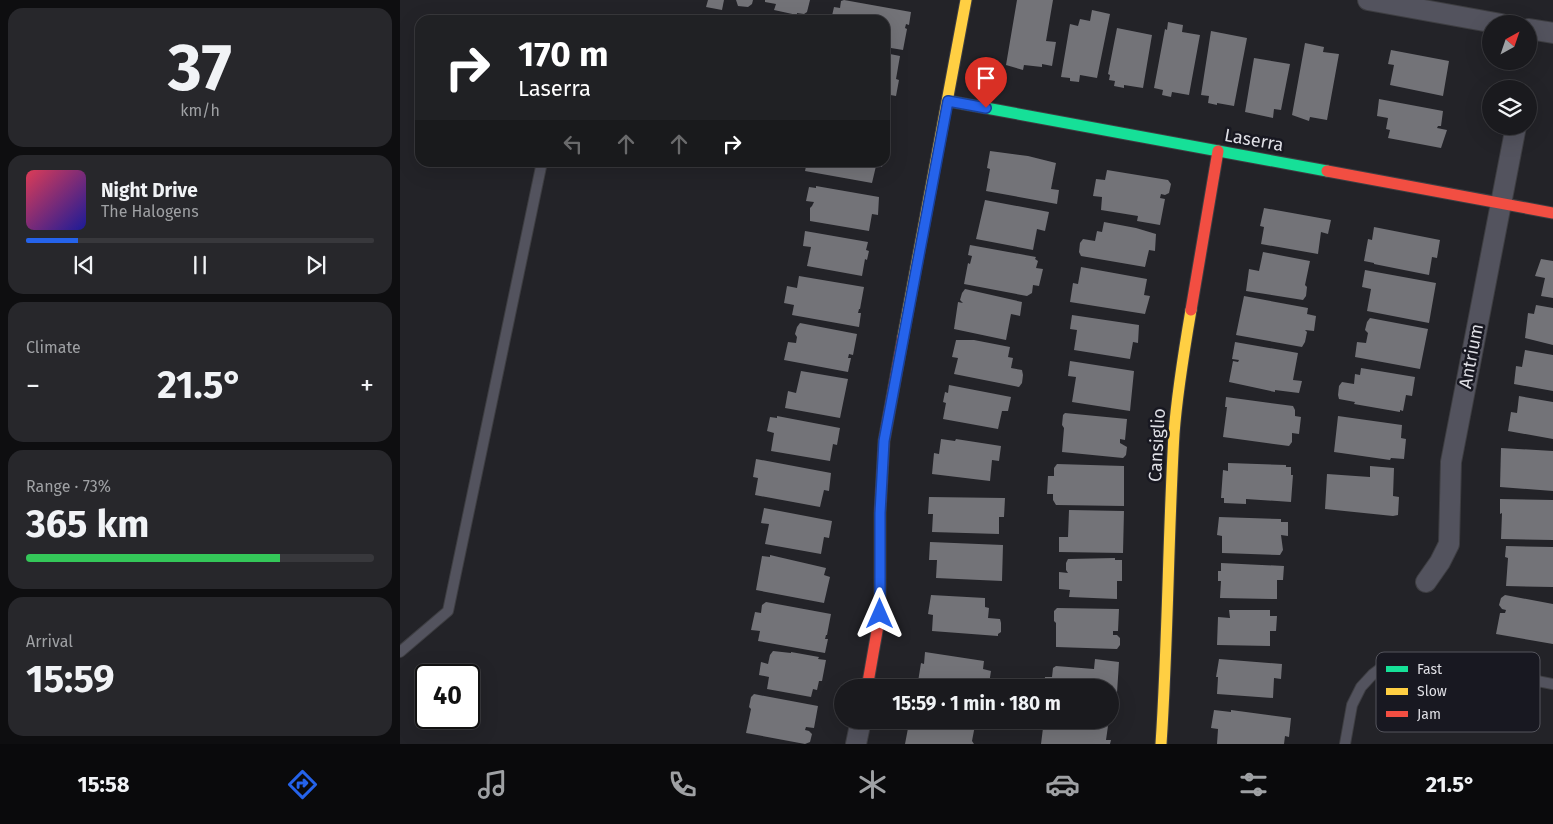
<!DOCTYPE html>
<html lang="en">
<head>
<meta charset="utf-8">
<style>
  body { margin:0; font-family:"Fira Sans",sans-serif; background:#27272b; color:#f1f3f6; height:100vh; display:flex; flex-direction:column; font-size:19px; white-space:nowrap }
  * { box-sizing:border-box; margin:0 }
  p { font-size:16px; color:#9fa1a4 }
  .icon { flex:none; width:28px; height:28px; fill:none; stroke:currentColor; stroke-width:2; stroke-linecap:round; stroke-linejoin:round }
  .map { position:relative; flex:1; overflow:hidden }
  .drawer { display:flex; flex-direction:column; gap:8px; padding:8px; background:#0e0e10; width:400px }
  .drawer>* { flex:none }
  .banner { position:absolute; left:15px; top:15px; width:475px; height:152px; border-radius:15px; box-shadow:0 5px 20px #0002,0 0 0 1px #38383c; background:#202124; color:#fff; overflow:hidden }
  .needle { width:32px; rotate:40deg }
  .fabs { position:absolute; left:1082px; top:15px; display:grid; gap:10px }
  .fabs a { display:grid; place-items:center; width:55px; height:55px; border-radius:50%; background:#1a1a1e; box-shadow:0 5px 20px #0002,0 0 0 1px #38383c; font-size:25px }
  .speed { position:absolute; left:15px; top:664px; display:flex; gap:10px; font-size:25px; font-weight:700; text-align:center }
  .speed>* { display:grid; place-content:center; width:65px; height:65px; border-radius:50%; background:#1a1a1e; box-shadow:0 5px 20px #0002,0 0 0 1px #38383c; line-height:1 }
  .speed .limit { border:2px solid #111; border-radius:8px; background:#fff; color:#111 }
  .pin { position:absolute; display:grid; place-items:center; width:42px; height:42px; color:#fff; margin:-51px -21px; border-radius:50% 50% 50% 0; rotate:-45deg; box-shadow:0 0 5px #0007 }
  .pin .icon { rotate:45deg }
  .me { position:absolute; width:55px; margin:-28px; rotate:0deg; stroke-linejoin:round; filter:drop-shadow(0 0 4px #0008) }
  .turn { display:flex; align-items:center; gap:18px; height:105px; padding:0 20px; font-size:22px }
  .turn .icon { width:65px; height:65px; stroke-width:2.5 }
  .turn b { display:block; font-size:35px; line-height:42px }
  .lanes { display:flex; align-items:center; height:48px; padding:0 20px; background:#0003; justify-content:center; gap:25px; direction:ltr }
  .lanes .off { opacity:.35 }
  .big { font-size:38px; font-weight:700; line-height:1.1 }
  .drawer .card { flex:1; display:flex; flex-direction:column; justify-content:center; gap:8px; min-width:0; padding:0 18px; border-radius:15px; background:#27272b }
  .drawer .dial { align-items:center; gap:0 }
  .dial b { font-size:65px; line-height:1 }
  .song { display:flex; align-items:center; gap:15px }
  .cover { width:60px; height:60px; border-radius:8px; background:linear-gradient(135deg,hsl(350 70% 55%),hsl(240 70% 35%)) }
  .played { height:5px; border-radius:2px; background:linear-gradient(90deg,#2563eb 15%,#38383c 15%) }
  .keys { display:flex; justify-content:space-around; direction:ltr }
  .heat { display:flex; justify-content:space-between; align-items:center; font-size:28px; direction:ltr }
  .charge { height:8px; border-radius:4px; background:linear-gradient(90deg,#34c759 73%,#38383c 0) }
  .trip { position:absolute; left:434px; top:679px; width:285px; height:50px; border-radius:25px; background:#1a1a1e; box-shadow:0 5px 20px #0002,0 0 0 1px #38383c; font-weight:700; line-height:50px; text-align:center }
  .dock { display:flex; height:80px; justify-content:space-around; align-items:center; background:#0a0a0c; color:#9fa1a4 }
  .dock .icon { width:35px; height:35px }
  .dock .selected { color:#2563eb }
  .dock b { font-size:22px; color:#f1f3f6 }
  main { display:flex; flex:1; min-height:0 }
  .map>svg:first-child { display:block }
</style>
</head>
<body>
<main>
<section class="drawer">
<div class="card dial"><b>37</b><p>km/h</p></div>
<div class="card">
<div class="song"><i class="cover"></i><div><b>Night Drive</b><p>The Halogens</p></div></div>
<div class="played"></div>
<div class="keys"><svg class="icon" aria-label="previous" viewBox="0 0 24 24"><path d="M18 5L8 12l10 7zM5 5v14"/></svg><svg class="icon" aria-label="pause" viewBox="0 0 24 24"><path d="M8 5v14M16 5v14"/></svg><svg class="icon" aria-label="next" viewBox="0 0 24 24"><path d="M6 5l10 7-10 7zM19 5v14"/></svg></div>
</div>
<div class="card"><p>Climate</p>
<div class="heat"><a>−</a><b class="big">21.5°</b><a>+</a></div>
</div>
<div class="card"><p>Range · 73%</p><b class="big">365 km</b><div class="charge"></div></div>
<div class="card"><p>Arrival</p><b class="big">15:59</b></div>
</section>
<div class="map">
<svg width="1153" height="744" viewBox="0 0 1153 744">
  <rect width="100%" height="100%" fill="#232328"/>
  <!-- building -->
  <g fill="#737378">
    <polygon points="308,0 324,0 322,10 306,7"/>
    <polygon points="336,0 353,0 352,4 348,7 338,6"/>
    <polygon points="365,0 410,0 407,12 404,14 397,13 397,15 374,10 376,4 365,2"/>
    <polygon points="444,0 511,12 509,25 506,24 505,28 507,29 503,50 485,47 485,20 431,20 434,7 440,8 441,1"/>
    <polygon points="617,0 653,0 646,41 656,42 652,66 642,64 642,67 624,65 623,70 606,65"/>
    <polygon points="692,10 710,14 697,78 680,75 679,82 670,81 670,78 661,77 670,24 678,26 680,19 690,21"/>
    <polygon points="768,22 783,25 782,32 800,35 789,95 772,92 771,97 762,95 763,90 754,88 765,29 767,30"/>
    <polygon points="717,28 752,35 743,88 724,85 724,88 714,86 715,81 709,80 710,75 708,74"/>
    <polygon points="811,31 847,38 834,106 817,103 817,105 808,103 809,96 801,95"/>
    <polygon points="905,43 924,47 923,52 939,54 927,120 910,117 909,121 892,115"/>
    <polygon points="991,50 1049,61 1043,96 990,85 994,65 988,64"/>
    <polygon points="485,53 500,56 496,79 499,80 496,96 485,94"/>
    <polygon points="854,58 890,64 881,110 874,109 873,118 845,112"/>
    <polygon points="979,99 1043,111 1041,126 1038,126 1037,128 1047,130 1041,148 988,138 990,130 986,129 988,118 977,116"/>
    <polygon points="485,101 491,102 489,117 485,116"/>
    <polygon points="485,120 491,121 487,143 485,142"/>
    <polygon points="590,151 628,156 656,163 651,189 659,190 657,204 586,191 590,169 587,168"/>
    <polygon points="407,162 483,162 482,167 476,166 472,183 405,171"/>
    <polygon points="707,170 768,180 771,184 769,193 765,195 761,194 760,198 765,199 760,225 737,221 738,216 701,210 702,197 693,196 696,179 705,180"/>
    <polygon points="416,186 479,197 478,215 472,214 469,231 410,221 410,208 412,206 414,202 406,201 409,187 416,188"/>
    <polygon points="585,200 649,212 645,231 637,229 633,250 576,239"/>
    <polygon points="864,208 931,220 928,234 921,232 918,254 861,244 864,227 860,226"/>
    <polygon points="704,222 736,228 756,234 755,251 749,250 745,267 681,256 679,252 680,243 683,239 695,241 697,231 702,232"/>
    <polygon points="974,227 1040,240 1037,258 1032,257 1029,275 974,264 974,263 964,261 968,239 972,240"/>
    <polygon points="405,231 468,242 466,250 469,251 467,260 465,259 462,276 407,266 411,247 403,246"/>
    <polygon points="570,245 636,257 635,259 638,261 636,268 643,269 639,286 633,285 632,293 627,296 564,284 568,263 570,264 572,256 568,255"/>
    <polygon points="863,252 910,261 905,285 907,287 906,296 903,300 846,291 849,269 859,271"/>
    <polygon points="1141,259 1153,261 1153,298 1141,296 1145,278 1135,276"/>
    <polygon points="681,267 747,279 744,295 750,296 745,314 670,302 673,283 678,284"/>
    <polygon points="965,270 1036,283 1029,323 967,311 971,289 962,287"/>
    <polygon points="399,276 464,287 460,309 459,309 458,313 461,313 459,327 392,315 394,305 384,303 387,286 397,288"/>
    <polygon points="565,289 622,302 620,316 611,314 606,340 554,329 558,302 563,303 560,300 562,293"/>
    <polygon points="844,296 908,308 907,314 916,316 914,331 905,330 907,332 905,342 902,347 836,335"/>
    <polygon points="1136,305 1153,308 1153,345 1125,338 1128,313 1134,314"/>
    <polygon points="672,315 739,325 738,343 733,342 730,359 674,350 677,330 670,329"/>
    <polygon points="970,318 1028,329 1020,369 955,357 957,342 966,343 968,333 965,330 967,322"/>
    <polygon points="400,323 457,334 453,355 449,354 448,358 451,358 448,372 384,360 388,342 396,343 397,337 395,334 397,327"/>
    <polygon points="556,340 574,340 610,347 608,357 613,358 611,368 622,370 623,375 622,383 619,387 554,374 558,358 552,357"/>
    <polygon points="835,342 898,353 893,380 902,381 899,393 875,390 875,392 829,382 833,361 838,362 839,360 832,359"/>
    <polygon points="1125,350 1153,355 1153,391 1114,384 1116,366 1122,367"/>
    <polygon points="670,361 734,371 730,411 672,402 676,377 668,376"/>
    <polygon points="961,368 1015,377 1012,396 1006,395 1003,411 1000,410 1000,412 954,404 955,402 939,399 938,395 939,386 942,382 954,384 955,374 960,375"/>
    <polygon points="401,371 448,379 440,418 385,408 388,391 396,393"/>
    <polygon points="549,385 611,397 608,411 602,411 598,429 543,419 546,403 543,402 545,392 548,393"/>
    <polygon points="1119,396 1153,402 1153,439 1108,431 1111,412 1117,413"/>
    <polygon points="826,397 893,406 895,410 895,416 901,417 899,434 892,433 892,442 889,446 823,437 827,407 825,407"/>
    <polygon points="665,413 727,419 725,440 720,439 720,443 727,447 726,455 723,458 662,452 664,428 662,425 663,415"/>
    <polygon points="377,416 440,428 437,445 433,444 430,461 371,451 374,433 367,431 370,417 377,418"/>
    <polygon points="938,416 1002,425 1001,438 1006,439 1004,459 991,458 990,460 934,452"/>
    <polygon points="541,439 555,441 556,439 601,446 599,461 592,460 590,481 532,474 534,453 539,454"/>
    <polygon points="1101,448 1153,451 1153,491 1100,487"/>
    <polygon points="356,459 431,473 429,491 424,490 420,507 355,495 358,478 353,477"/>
    <polygon points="828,463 886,465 886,467 891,467 891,475 893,475 891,502 846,499 846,504 824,503 824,498 821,498 823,470 828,471"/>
    <polygon points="657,464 724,466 724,506 656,505 653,500 653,494 647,494 648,476 654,476 654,468"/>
    <polygon points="970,466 994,468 993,496 999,497 998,515 993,516 925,509 927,474 970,477"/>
    <polygon points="529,497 605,498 604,517 599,517 599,534 532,532 533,514 528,514"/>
    <polygon points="1100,499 1153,500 1153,540 1101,539 1102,513 1100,514"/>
    <polygon points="364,508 432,521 429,538 424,537 421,554 365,544 369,524 361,523"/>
    <polygon points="669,510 724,511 723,553 659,552 659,537 668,537"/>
    <polygon points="819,517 881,519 881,522 888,522 888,536 881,535 883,550 880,555 822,553 822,536 817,535"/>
    <polygon points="530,542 603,545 602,581 536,578 537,560 529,560"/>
    <polygon points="1106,546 1153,547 1153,587 1106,586 1108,558 1105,557"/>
    <polygon points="370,555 426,568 424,575 430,577 424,603 356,590 362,556 370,557"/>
    <polygon points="715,558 715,560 722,560 722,581 717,581 717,599 669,597 670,590 659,589 659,572 668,573 666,570 666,563 668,559"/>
    <polygon points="821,563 884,566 883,580 877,580 877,599 820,598 821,581 818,581 818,571 821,571"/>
    <polygon points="531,595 585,598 585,607 589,608 588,618 600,619 601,623 601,632 598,634 598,636 532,631 533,615 528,614"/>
    <polygon points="1105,595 1153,604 1153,644 1096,634 1100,613 1105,613 1106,610 1102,609 1099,605 1101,598"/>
    <polygon points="366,602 431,614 427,635 426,635 425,639 428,639 425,653 358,641 360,631 351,630 355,612 361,613 362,605"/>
    <polygon points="657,608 719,609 718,631 713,631 713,635 717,635 720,638 720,645 717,649 656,647 656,623 654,621 654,611"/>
    <polygon points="829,610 870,610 870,616 877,616 876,631 870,631 870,646 817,645 818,617 830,618"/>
    <polygon points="373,651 391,653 391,652 419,657 418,659 426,660 422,681 419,681 417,690 413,689 411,697 367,689 369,677 359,675 361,662 368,664 370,655"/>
    <polygon points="525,652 584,661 583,669 591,671 589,684 580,683 582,688 517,688 521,663 524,664"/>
    <polygon points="695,659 719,662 717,693 710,693 710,688 644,688 645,677 652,677 653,668 656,666 694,669"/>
    <polygon points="819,659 882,664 881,679 874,678 873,698 817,694 818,677 816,677"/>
    <polygon points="354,694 418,706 414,728 406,727 405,730 409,731 412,734 410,742 405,744 346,733 351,709 349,707 351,697"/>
    <polygon points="710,696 716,697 719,700 719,708 715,711 710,711"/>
    <polygon points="814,710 831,712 831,710 891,718 889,737 885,736 884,744 817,744 818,729 811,728"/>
    <polygon points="513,720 576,720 572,741 574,744 505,744 509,723 518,725 518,722"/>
    <polygon points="644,720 682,720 708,726 706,740 711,740 710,744 641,744"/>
  </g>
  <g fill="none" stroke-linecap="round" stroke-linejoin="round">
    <defs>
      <g id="lane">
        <polyline points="0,652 48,611 142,162"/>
        <polyline points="945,744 952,705 961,687 973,674 989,662 1020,658 1153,684"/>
      </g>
      <g id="street">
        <polyline points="968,0 1101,24"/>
        <polyline points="1129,29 1153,33"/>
        <polyline points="1026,582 1040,562 1049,544 1051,462 1116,126"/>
        <polyline points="456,744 461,720"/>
      </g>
      <polyline id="fast" points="548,101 927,171"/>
      <g id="slow">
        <polyline points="503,337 566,0"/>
        <path d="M761,744c7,-103 7,-207 13,-310 3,-42 10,-83 17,-124"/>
      </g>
      <g id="jam">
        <polyline points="927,171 1153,213"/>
        <polyline points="791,310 818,151"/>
        <polyline points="467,688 480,614 480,513 484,441 503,337"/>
      </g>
    </defs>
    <!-- lane casing -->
    <use href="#lane" stroke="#3e3e42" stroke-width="12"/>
    <!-- street casing -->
    <use href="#street" stroke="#3e3e42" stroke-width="22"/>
    <!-- fast casing -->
    <use href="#fast" stroke="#3e3e42" stroke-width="13"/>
    <!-- slow casing -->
    <use href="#slow" stroke="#3e3e42" stroke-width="13"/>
    <!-- jam casing -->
    <use href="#jam" stroke="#3e3e42" stroke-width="13"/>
    <!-- lane -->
    <use href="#lane" stroke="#53535e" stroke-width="10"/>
    <!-- street -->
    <use href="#street" stroke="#53535e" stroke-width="20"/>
    <!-- fast -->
    <use href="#fast" stroke="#16e098" stroke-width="11"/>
    <!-- slow -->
    <use href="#slow" stroke="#ffcf43" stroke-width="11"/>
    <!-- jam -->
    <use href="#jam" stroke="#f24e42" stroke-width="11"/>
  </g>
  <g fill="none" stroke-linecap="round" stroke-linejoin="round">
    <defs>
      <polyline id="route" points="480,614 480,513 484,441 548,101 586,108"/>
    </defs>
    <!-- route casing -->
    <use href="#route" stroke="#184099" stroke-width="12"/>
    <!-- route -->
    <use href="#route" stroke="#2563eb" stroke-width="9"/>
  </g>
  <g text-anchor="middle" stroke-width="5" stroke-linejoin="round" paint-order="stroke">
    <!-- street labels -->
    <g font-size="18" fill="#dfdfe5" stroke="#181821">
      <text transform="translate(854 140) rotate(10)" y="6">Laserra</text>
      <text transform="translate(1071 356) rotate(-79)" y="6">Antrium</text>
      <text transform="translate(757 445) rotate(-87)" y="6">Cansiglio</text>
    </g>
  </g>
  <!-- legend -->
  <rect x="976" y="652" width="164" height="80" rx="8" fill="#181821" stroke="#54545c" stroke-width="1"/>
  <rect x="986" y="666" width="22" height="6" fill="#16e098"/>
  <rect x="986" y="688" width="22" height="7" fill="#ffcf43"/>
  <rect x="986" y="711" width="22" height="6" fill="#f24e42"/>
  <g font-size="14" fill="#dfdfe5">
    <text x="1017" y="674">Fast</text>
    <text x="1017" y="696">Slow</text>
    <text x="1017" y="719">Jam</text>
  </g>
</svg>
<div class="fabs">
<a><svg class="needle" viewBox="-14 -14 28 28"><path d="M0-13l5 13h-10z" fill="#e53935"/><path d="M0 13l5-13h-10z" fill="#9fa1a4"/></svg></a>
<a><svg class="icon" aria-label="layers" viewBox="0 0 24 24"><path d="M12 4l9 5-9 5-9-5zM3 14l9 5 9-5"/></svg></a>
</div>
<div class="speed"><div class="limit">40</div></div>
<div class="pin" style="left:586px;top:108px;background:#d93025"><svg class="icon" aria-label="arrive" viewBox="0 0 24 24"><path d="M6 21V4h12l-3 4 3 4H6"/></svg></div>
<svg class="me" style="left:480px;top:614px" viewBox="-20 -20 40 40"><path d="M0-17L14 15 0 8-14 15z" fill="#2563eb" stroke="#fff" stroke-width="4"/></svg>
<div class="trip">15:59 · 1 min · 180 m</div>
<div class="banner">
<div class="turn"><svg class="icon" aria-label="right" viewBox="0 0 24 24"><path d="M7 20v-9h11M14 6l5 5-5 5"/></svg><div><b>170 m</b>Laserra</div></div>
<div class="lanes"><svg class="icon off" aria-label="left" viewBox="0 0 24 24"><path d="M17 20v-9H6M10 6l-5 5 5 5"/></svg><svg class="icon off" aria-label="ahead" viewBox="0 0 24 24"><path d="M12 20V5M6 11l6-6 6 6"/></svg><svg class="icon off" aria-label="ahead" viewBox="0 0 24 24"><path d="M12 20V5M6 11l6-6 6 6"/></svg><svg class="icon" aria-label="right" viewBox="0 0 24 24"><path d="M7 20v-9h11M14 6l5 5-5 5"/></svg></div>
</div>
</div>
</main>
<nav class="dock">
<b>15:58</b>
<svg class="icon selected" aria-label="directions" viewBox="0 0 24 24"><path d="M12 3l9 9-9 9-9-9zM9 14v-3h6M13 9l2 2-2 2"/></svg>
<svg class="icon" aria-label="music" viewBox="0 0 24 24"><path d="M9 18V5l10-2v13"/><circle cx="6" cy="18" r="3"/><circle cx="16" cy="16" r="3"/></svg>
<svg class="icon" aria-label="phone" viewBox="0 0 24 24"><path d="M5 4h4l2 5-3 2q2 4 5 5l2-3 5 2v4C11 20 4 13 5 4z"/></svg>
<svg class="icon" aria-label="climate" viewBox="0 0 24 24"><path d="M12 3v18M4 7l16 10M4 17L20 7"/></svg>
<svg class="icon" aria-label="car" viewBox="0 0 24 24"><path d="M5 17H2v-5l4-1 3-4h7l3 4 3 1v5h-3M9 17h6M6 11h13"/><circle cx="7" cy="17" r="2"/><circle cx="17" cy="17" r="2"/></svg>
<svg class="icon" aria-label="filters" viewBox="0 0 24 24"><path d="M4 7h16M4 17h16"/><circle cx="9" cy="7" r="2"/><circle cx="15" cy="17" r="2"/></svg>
<b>21.5°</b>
</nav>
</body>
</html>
